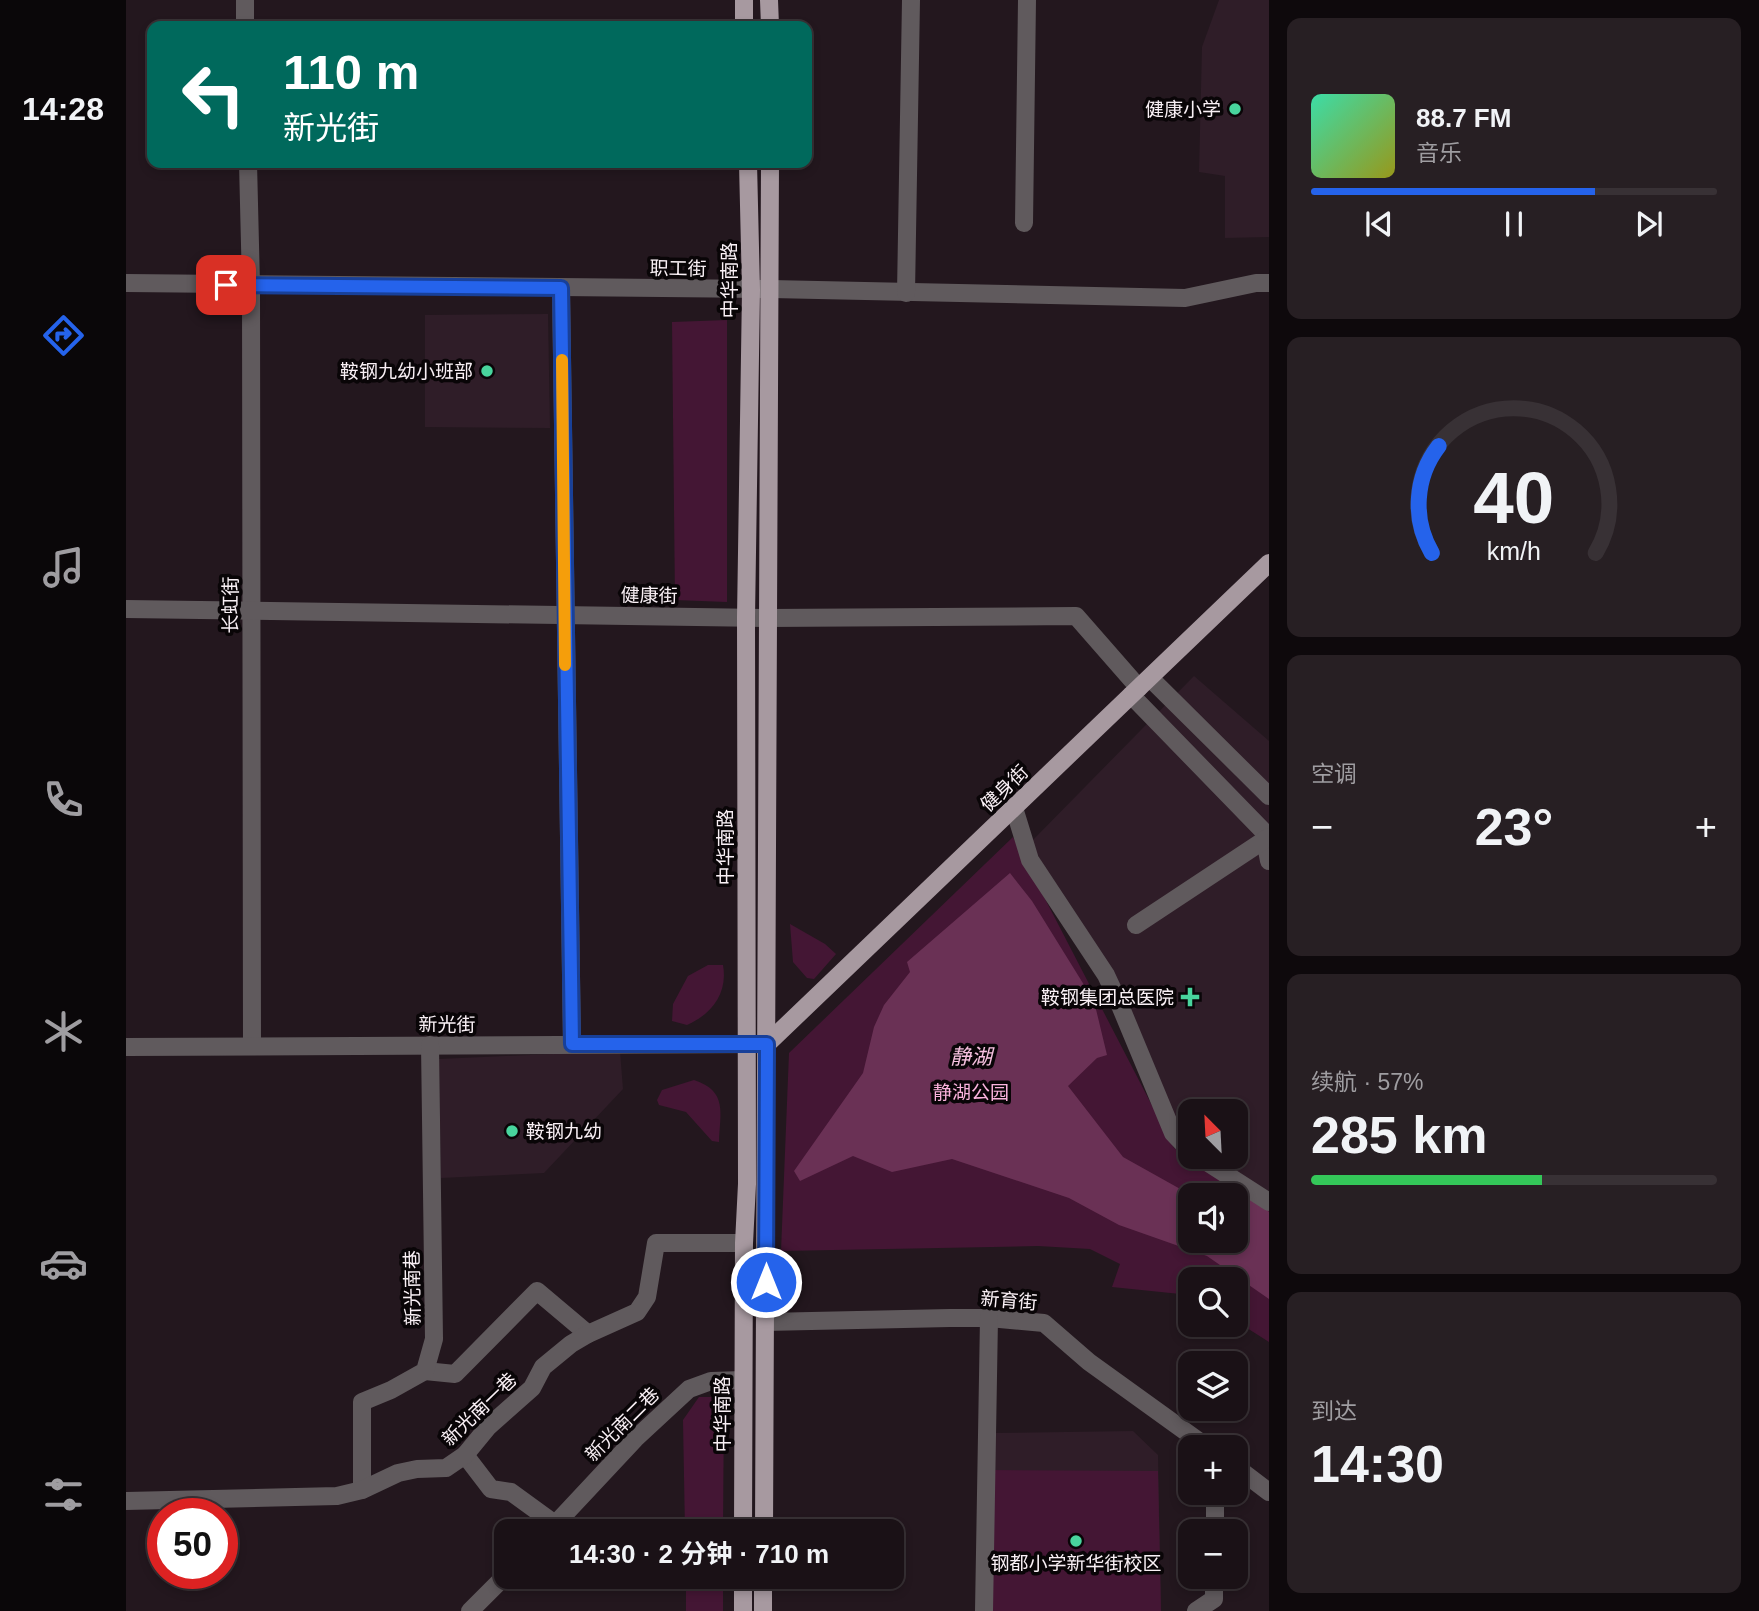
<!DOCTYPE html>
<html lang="zh">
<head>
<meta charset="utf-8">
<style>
  body { margin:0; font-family:Helvetica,"Noto Sans SC",sans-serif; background:#271f23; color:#f1f3f6; height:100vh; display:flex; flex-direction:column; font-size:26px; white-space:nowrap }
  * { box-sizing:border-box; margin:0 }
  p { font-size:23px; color:#9f9da1 }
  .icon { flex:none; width:38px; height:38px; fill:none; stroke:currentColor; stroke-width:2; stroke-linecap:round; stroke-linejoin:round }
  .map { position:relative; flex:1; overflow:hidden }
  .drawer { display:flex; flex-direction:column; gap:18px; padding:18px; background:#0e090c; width:490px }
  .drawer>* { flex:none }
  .banner { position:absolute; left:21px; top:21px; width:665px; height:147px; border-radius:14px; box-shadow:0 4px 10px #0003,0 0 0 2px #383135; background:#00695c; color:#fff; overflow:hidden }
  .needle { width:46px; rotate:336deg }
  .buttons { position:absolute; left:1052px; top:1099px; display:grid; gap:14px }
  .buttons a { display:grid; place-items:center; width:70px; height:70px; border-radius:14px; background:#1a1116; box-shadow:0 4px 10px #0003,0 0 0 2px #383135; font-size:35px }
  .speed { position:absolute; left:21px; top:1498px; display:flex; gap:14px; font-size:35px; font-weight:700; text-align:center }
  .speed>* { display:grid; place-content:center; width:91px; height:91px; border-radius:50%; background:#1a1116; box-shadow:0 4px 10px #0003,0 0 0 2px #383135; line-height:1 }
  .speed .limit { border:10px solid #d22; background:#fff; color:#111 }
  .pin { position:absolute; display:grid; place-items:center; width:60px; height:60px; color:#fff; margin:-30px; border-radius:14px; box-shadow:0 4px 10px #0006 }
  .me { position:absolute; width:77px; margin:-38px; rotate:0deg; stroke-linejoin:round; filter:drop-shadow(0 0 5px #0008) }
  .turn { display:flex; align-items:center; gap:24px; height:147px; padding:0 21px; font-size:32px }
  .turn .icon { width:91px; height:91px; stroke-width:2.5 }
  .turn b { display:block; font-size:49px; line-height:60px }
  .big { font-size:52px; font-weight:700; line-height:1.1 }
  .drawer .widget { flex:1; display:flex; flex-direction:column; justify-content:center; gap:10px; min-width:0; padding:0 24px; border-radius:14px; background:#271f23 }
  .drawer .dial { align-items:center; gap:0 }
  .dial svg { height:182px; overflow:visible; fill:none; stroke:#383135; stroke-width:7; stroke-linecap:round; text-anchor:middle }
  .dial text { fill:#f1f3f6; stroke:none }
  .song { display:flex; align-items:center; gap:21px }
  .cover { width:84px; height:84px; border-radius:10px; background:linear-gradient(135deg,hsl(160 70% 55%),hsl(60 70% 35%)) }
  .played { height:7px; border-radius:4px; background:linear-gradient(90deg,#2563eb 70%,#383135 70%) }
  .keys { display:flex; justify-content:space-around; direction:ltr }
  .heat { display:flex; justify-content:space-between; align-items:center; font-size:38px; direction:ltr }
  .charge { height:10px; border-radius:5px; background:linear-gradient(90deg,#34c759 57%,#383135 0) }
  .trip { position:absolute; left:368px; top:1519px; width:410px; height:70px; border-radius:14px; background:#1a1116; box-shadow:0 4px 10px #0003,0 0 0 2px #383135; font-weight:700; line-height:70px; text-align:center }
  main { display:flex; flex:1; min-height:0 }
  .dock { display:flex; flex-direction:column; width:126px; justify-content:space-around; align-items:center; background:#0a0709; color:#9f9da1 }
  .dock .icon { width:49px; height:49px }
  .dock .current { color:#2563eb }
  .dock b { font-size:32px; color:#f1f3f6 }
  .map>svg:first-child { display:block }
</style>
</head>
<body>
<main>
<nav class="dock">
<b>14:28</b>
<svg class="icon current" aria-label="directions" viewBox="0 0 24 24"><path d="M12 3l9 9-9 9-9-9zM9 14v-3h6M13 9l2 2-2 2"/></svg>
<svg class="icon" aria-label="music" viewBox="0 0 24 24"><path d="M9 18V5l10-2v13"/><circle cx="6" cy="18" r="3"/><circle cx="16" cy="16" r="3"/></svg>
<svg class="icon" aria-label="phone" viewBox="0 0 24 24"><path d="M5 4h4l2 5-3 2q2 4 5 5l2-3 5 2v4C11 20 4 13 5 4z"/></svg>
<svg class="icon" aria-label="climate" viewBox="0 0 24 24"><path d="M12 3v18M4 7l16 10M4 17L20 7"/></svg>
<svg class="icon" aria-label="car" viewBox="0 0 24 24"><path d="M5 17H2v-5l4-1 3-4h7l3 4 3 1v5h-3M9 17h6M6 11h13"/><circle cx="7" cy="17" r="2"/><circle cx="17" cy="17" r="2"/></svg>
<svg class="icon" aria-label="filters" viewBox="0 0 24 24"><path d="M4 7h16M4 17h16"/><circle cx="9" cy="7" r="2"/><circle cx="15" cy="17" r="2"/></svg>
</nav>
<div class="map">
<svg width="1143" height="1611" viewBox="0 0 1143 1611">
  <rect width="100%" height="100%" fill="#23171e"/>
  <!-- built -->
  <g fill="#2f1d28">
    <polygon points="1093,0 1143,0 1143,237 1099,238 1099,176 1073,172 1076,47"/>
    <polygon points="422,314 424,428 299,427 299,315"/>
    <polygon points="1068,676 1143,741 1143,1191 1082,1157 1110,1157 1110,1111 1064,1111 1064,1147 905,842"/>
    <polygon points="494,1051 497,1089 418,1173 315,1178 313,1059"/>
    <polygon points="1007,1431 1032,1455 1035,1611 867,1611 866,1433"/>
  </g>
  <!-- green -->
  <g fill="#441634" fill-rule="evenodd">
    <polygon points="601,320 601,602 549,600 546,322"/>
    <path d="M887,837l161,311 95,59v135l-33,-21v-42h-46v16l-78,-8 8,-23 -30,-15 -52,-3 -257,5 8,-198zM1064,1195h46v46h-46z"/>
    <polygon points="664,924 699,944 710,954 688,979 681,978 667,962"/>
    <path d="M582,965h15c5,28 -11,49 -36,60l-15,-4 1,-17 15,-28z"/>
    <path d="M568,1080c34,11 26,33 25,62l-7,-1 -26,-29 -27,-7 -2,-5 5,-10z"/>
    <polygon points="573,1397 598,1397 597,1531 559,1531 557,1420"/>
    <polygon points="866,1470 1032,1471 1035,1611 867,1611"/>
    <rect x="560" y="1577" width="37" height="34"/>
  </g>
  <!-- water -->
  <polygon fill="#6a3155" points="884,873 906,901 968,1001 981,1055 971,1058 942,1086 997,1157 1065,1195 1064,1241 1110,1241 1110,1200 1133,1200 1143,1212 1143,1299 1081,1256 993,1225 943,1198 826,1159 766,1172 727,1156 674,1181 668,1171 737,1073 748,1027 758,1005 784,972 781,962"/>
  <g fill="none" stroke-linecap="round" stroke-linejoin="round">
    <!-- minor -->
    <g stroke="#605a5d" stroke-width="18">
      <polyline points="119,0 119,26"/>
      <polyline points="122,163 125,285 126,1046"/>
      <polyline points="898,223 901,0"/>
      <polyline points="0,283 645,289 1059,298 1130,283 1143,283"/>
      <polyline points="435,288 446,1044"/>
      <polyline points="780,293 785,0"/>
      <polyline points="0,609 641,618 950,616 1013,688"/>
      <polyline points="1024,678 1143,796"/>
      <polyline points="1005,695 1143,837"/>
      <polyline points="888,808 904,860 980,975 993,1003 1047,1133 1064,1151"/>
      <polyline points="1139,839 1143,861"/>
      <polyline points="1010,925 1143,837"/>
      <polyline points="0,1047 641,1044"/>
      <polyline points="1073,1157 1143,1202"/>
      <polyline points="639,1322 824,1318 863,1318 918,1323 963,1362 1081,1447"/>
      <polyline points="299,1371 329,1374 411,1291 462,1334"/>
      <polyline points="339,1455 365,1489 385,1492 429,1524"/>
      <polyline points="1110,1467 1143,1492"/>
      <polyline points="236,1490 236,1402 265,1390 299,1371 308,1339 304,1045"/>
      <polyline points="0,1501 211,1496 236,1490 272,1473 291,1469 320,1468 339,1455 362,1427 406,1388 417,1367 445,1344 462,1334 511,1312 521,1297 530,1243 618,1243"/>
      <polyline points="423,1531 509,1439 563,1389 585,1381 617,1380"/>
      <polyline points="1089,1531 1089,1493"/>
      <polyline points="344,1611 380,1575"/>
      <polyline points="858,1611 863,1318"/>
      <polyline points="1070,1611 1088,1599 1088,1577"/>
    </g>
    <!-- major -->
    <g stroke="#a799a0" stroke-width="18">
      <polyline points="618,0 618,26"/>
      <polyline points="643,0 644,26"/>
      <polyline points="641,1044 1143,563"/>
      <polyline points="617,1531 618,1243 621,1184 620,618 625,290 622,163"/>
      <polyline points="638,1531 644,163"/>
      <polyline points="617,1577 617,1611"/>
      <polyline points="637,1611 637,1577"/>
    </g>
  </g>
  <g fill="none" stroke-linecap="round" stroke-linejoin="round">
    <defs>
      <polyline id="route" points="100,285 435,288 446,1044 641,1044 640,1282"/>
    </defs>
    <!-- route casing -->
    <use href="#route" stroke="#184099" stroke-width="18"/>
    <!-- route -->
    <use href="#route" stroke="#2563eb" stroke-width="12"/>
    <!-- slow -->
    <polyline stroke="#f59e0b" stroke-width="12" points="436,360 439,665"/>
  </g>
  <!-- markers -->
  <g fill="#48d49d" stroke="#090507" stroke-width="2.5">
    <circle cx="1109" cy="109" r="7"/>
    <circle cx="361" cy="371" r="7"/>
    <path d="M1060.5 986.5h7v7h7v7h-7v7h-7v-7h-7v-7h7z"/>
    <circle cx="386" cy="1131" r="7"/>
    <circle cx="950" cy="1541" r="7"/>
  </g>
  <g text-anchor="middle" stroke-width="7" stroke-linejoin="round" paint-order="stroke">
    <!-- poi labels -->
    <g font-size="19" fill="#f9f0f5" stroke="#090507" text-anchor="end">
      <text x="1095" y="116">健康小学</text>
      <text x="347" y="378">鞍钢九幼小班部</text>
      <text x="1048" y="1004">鞍钢集团总医院</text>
      <text x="400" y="1138" text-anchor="start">鞍钢九幼</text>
      <text x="950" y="1570" text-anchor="middle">钢都小学新华街校区</text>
    </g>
    <!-- street labels -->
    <g font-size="19" fill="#f9f0f5" stroke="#090507">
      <text transform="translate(552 268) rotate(1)" y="7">职工街</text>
      <text transform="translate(603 280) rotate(-90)" y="7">中华南路</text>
      <text transform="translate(523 595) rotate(1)" y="7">健康街</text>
      <text transform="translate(104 605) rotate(-90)" y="7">长虹街</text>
      <text transform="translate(878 788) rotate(-44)" y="7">健身街</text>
      <text transform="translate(599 847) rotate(-90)" y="7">中华南路</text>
      <text x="321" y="1031">新光街</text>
      <text transform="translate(286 1288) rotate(-91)" y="7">新光南巷</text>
      <text transform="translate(883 1300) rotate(5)" y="7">新育街</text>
      <text transform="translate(353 1409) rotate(-44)" y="7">新光南一巷</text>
      <text transform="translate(596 1414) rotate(-90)" y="7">中华南路</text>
      <text transform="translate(496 1424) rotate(-45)" y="7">新光南二巷</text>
    </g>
    <!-- park labels -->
    <g font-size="19" fill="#fbb3dd" stroke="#090507">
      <text x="845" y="1099">静湖公园</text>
    </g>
    <!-- water labels -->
    <g font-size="21" font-style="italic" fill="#f6c0df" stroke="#090507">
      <text x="845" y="1064">静湖</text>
    </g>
  </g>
</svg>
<div class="buttons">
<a><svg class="needle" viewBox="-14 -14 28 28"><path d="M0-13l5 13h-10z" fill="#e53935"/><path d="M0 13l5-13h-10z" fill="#9f9da1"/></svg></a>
<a><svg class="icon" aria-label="sound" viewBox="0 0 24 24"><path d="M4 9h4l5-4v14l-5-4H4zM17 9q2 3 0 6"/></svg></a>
<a><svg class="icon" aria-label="search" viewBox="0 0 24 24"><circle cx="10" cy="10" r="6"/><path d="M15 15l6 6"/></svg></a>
<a><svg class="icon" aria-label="layers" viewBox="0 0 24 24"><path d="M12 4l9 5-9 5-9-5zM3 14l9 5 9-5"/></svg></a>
<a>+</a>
<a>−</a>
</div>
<div class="speed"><div class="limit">50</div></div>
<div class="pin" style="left:100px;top:285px;background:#d93025"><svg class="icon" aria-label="arrive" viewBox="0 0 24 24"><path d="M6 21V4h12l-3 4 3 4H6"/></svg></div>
<svg class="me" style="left:640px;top:1282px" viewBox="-20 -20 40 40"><circle r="17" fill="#2563eb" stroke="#fff" stroke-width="3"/><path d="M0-11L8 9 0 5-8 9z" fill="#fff"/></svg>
<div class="trip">14:30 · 2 分钟 · 710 m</div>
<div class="banner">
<div class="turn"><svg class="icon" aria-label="left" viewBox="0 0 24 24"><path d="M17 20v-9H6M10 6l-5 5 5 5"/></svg><div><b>110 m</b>新光街</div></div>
</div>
</div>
<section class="drawer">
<div class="widget">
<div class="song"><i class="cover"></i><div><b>88.7 FM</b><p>音乐</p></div></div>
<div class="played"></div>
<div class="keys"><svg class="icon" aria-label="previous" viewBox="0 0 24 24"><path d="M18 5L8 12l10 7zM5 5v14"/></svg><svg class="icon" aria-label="pause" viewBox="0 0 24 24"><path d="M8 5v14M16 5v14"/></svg><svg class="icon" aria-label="next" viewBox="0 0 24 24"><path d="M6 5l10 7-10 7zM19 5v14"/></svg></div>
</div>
<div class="widget dial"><svg viewBox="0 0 100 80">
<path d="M14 69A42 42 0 1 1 86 69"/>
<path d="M14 69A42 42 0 0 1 17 22" stroke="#2563eb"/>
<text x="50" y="56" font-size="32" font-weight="700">40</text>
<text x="50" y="72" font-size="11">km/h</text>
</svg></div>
<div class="widget"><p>空调</p>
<div class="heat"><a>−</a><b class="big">23°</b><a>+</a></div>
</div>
<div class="widget"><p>续航 · 57%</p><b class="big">285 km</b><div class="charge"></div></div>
<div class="widget"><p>到达</p><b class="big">14:30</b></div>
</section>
</main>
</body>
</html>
